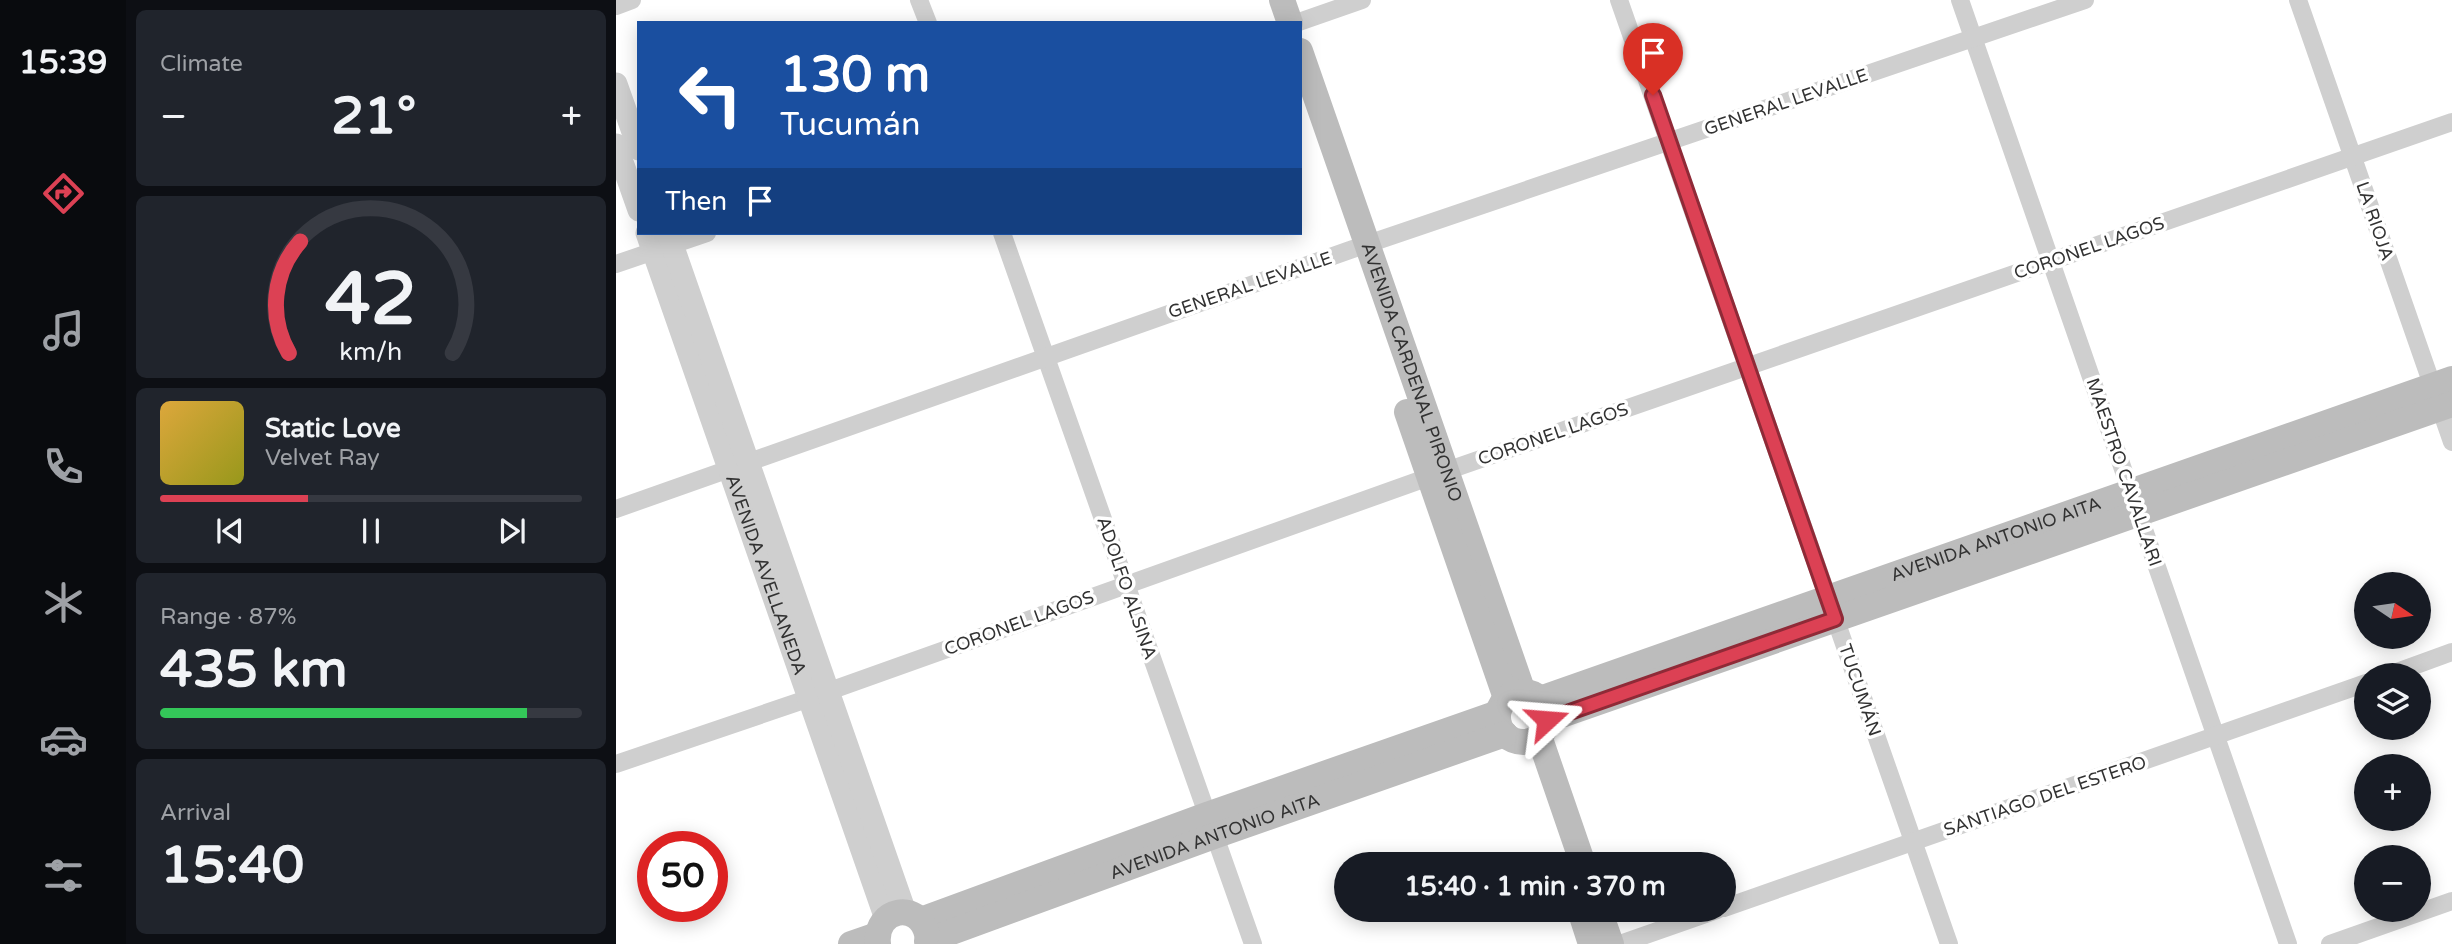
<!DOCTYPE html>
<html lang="en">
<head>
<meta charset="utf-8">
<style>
  body { margin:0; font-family:"Varela Round",sans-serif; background:#20242c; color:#f1f3f6; height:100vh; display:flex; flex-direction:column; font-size:26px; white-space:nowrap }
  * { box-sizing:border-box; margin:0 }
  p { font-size:23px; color:#9ea1a6 }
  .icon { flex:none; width:38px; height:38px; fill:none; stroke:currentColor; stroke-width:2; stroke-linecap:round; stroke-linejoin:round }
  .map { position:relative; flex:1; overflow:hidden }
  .panel { display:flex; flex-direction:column; gap:10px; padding:10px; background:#0d0f14; width:490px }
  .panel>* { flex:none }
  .hud { position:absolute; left:21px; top:21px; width:665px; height:214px; border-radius:0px; box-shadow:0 4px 18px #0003; background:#1a4fa0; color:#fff; overflow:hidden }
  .needle { width:46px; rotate:103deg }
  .buttons { position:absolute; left:1738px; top:572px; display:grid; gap:14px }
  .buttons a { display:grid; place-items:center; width:77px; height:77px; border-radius:50%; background:#171b24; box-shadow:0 4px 18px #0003; font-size:35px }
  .speed { position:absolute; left:21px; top:831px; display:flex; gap:14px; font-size:35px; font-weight:700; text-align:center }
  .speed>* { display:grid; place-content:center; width:91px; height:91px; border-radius:50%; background:#171b24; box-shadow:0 4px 18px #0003; line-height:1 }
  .speed .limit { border:10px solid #d22; background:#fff; color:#111 }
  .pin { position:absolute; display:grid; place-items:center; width:60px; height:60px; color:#fff; margin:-72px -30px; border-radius:50% 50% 50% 0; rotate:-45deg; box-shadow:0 0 7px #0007 }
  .pin .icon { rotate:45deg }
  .me { position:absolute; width:77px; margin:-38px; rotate:71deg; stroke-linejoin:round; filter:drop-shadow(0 0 5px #0008) }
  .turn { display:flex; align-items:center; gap:24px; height:147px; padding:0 28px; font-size:32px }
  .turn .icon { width:91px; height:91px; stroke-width:2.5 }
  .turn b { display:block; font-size:49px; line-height:60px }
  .then { display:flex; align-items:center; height:66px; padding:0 28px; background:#0003; gap:14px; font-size:26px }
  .big { font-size:52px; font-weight:700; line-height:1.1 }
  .panel .card { flex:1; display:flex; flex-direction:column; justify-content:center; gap:10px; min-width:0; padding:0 24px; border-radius:10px; background:#20242c }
  .panel .dial { align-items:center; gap:0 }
  .dial svg { height:182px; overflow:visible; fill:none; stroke:#363941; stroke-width:7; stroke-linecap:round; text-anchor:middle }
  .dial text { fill:#f1f3f6; stroke:none }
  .song { display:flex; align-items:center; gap:21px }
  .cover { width:84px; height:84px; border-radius:10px; background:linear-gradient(135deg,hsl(40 70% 55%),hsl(60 70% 35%)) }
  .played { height:7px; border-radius:4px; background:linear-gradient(90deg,#dc4154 35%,#363941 35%) }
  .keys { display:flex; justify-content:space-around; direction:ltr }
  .heat { display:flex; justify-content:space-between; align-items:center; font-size:38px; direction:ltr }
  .charge { height:10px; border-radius:5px; background:linear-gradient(90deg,#34c759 87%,#363941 0) }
  .trip { position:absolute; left:718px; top:852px; width:402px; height:70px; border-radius:35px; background:#171b24; box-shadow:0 4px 18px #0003; font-weight:700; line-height:70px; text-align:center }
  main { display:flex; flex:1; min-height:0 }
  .menu { display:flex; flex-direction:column; width:126px; justify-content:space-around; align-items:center; background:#090b0e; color:#9ea1a6 }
  .menu .icon { width:49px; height:49px }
  .menu .current { color:#dc4154 }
  .menu b { font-size:32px; color:#f1f3f6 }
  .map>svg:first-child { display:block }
</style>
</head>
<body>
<main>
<nav class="menu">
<b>15:39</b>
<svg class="icon current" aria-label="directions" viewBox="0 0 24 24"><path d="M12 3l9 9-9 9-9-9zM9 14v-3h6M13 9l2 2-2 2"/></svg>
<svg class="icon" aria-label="music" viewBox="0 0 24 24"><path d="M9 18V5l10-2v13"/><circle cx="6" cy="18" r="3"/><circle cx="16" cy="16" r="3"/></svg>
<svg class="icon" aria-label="phone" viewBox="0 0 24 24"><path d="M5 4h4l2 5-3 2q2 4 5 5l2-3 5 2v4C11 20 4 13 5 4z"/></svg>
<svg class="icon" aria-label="climate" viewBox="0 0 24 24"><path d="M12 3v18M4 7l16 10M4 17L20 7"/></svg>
<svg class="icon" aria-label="car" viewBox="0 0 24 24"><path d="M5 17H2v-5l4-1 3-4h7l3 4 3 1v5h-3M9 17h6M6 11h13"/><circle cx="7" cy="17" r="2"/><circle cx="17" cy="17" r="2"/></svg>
<svg class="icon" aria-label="filters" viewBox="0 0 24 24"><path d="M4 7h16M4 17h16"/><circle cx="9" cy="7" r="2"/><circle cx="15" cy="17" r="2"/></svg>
</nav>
<section class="panel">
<div class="card"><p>Climate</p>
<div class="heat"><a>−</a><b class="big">21°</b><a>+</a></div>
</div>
<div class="card dial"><svg viewBox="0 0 100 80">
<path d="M14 69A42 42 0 1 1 86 69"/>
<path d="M14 69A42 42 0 0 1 19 20" stroke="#dc4154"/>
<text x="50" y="56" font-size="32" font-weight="700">42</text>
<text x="50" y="72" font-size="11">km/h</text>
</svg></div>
<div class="card">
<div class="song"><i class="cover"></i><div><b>Static Love</b><p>Velvet Ray</p></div></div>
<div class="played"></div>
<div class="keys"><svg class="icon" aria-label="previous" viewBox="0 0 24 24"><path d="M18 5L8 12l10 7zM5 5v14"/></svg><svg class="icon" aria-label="pause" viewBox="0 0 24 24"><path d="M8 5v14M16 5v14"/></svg><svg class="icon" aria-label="next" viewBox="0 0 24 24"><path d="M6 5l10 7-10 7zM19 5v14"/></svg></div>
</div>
<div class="card"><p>Range · 87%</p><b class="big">435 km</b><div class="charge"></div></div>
<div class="card"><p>Arrival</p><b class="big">15:40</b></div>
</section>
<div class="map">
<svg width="1836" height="944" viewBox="0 0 1836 944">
  <rect width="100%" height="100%" fill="#fff"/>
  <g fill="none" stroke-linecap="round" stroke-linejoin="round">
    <!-- minor -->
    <g stroke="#cfcfcf" stroke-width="18">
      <polyline points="303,0 312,23"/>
      <polyline points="1003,0 1333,944"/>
      <polyline points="1344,0 1672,944"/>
      <polyline points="1682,0 1836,442"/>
      <polyline points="0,6 16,0"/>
      <polyline points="680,23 746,0"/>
      <polyline points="386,233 637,944"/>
      <polyline points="0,264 91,233"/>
      <polyline points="0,509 734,250 1469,0"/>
      <polyline points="1770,676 1836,652"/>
      <polyline points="0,764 191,699 813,477 1836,122"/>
      <polyline points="1108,908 1750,683"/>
      <polyline points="1004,944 1101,910"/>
      <polyline points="1714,944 1836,901"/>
    </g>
    <!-- tertiary -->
    <g stroke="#cfcfcf" stroke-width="23">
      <polyline points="0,84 23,149"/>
      <polyline points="0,145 23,210"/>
      <path id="s1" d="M31,233l239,686"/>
      <polyline points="52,233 289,912"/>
    </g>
    <!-- secondary -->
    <g stroke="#bcbcbc" stroke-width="26">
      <polyline points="666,0 674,23"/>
      <path id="s2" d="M684,51l223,641"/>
      <polyline points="791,412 890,698"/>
      <circle cx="907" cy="717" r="25"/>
      <path id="s3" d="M924,699l912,-320"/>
      <polyline points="931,720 1836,404"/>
      <polyline points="923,736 967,864"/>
      <polyline points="964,910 975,944"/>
      <polyline points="983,910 995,944"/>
      <polyline points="305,920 591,815 882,713"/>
      <path id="s4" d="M311,941l287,-105 291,-102"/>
      <polyline points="235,944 261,935"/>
      <path d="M262,944c-4,-36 41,-44 49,-10"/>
    </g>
  </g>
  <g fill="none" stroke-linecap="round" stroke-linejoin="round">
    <defs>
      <polyline id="route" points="931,720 1219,619 1037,95"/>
    </defs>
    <!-- route casing -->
    <use href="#route" stroke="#8f2a37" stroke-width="18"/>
    <!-- route -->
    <use href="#route" stroke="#dc4154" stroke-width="12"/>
  </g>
  <g text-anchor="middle" stroke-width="7" stroke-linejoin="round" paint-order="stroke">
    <!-- street labels -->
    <g font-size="18" fill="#323232" stroke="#fff">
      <text transform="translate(1170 102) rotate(-19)" y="6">GENERAL LEVALLE</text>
      <text transform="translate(1759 221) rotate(71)" y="6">LA RIOJA</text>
      <text transform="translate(1473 248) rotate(-19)" y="6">CORONEL LAGOS</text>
      <text transform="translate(634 285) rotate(-19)" y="6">GENERAL LEVALLE</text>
      <text dy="6" stroke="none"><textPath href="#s2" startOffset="340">AVENIDA CARDENAL PIRONIO</textPath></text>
      <text transform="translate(937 434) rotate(-19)" y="6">CORONEL LAGOS</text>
      <text transform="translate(1508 472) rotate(71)" y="6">MAESTRO CAVALLARI</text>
      <text dy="6" stroke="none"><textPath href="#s3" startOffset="483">AVENIDA ANTONIO AITA</textPath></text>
      <text dy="6" stroke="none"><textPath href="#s1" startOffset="362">AVENIDA AVELLANEDA</textPath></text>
      <text transform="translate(511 588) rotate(71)" y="6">ADOLFO ALSINA</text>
      <text transform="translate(403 623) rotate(-20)" y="6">CORONEL LAGOS</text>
      <text transform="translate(1244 690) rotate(71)" y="6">TUCUMÁN</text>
      <text transform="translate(1429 796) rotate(-19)" y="6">SANTIAGO DEL ESTERO</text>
      <text dy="6" stroke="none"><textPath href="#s4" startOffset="306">AVENIDA ANTONIO AITA</textPath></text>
    </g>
  </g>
</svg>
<div class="buttons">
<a><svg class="needle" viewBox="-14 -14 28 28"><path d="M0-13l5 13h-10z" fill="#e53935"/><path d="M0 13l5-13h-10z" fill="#9ea1a6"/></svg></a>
<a><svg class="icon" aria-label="layers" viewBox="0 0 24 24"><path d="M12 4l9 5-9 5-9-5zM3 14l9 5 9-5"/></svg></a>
<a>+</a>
<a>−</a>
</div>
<div class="speed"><div class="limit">50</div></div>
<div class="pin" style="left:1037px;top:95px;background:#d93025"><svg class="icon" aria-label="arrive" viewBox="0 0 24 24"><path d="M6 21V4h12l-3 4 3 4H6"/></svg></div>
<svg class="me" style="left:931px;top:720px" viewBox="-20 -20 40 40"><path d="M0-17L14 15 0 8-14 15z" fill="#dc4154" stroke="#fff" stroke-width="4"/></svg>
<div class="trip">15:40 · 1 min · 370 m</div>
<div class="hud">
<div class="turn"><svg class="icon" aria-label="left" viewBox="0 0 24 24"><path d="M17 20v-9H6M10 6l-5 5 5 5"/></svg><div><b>130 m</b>Tucumán</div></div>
<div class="then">Then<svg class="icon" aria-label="arrive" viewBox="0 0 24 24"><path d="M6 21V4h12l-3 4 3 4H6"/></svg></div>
</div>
</div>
</main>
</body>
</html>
